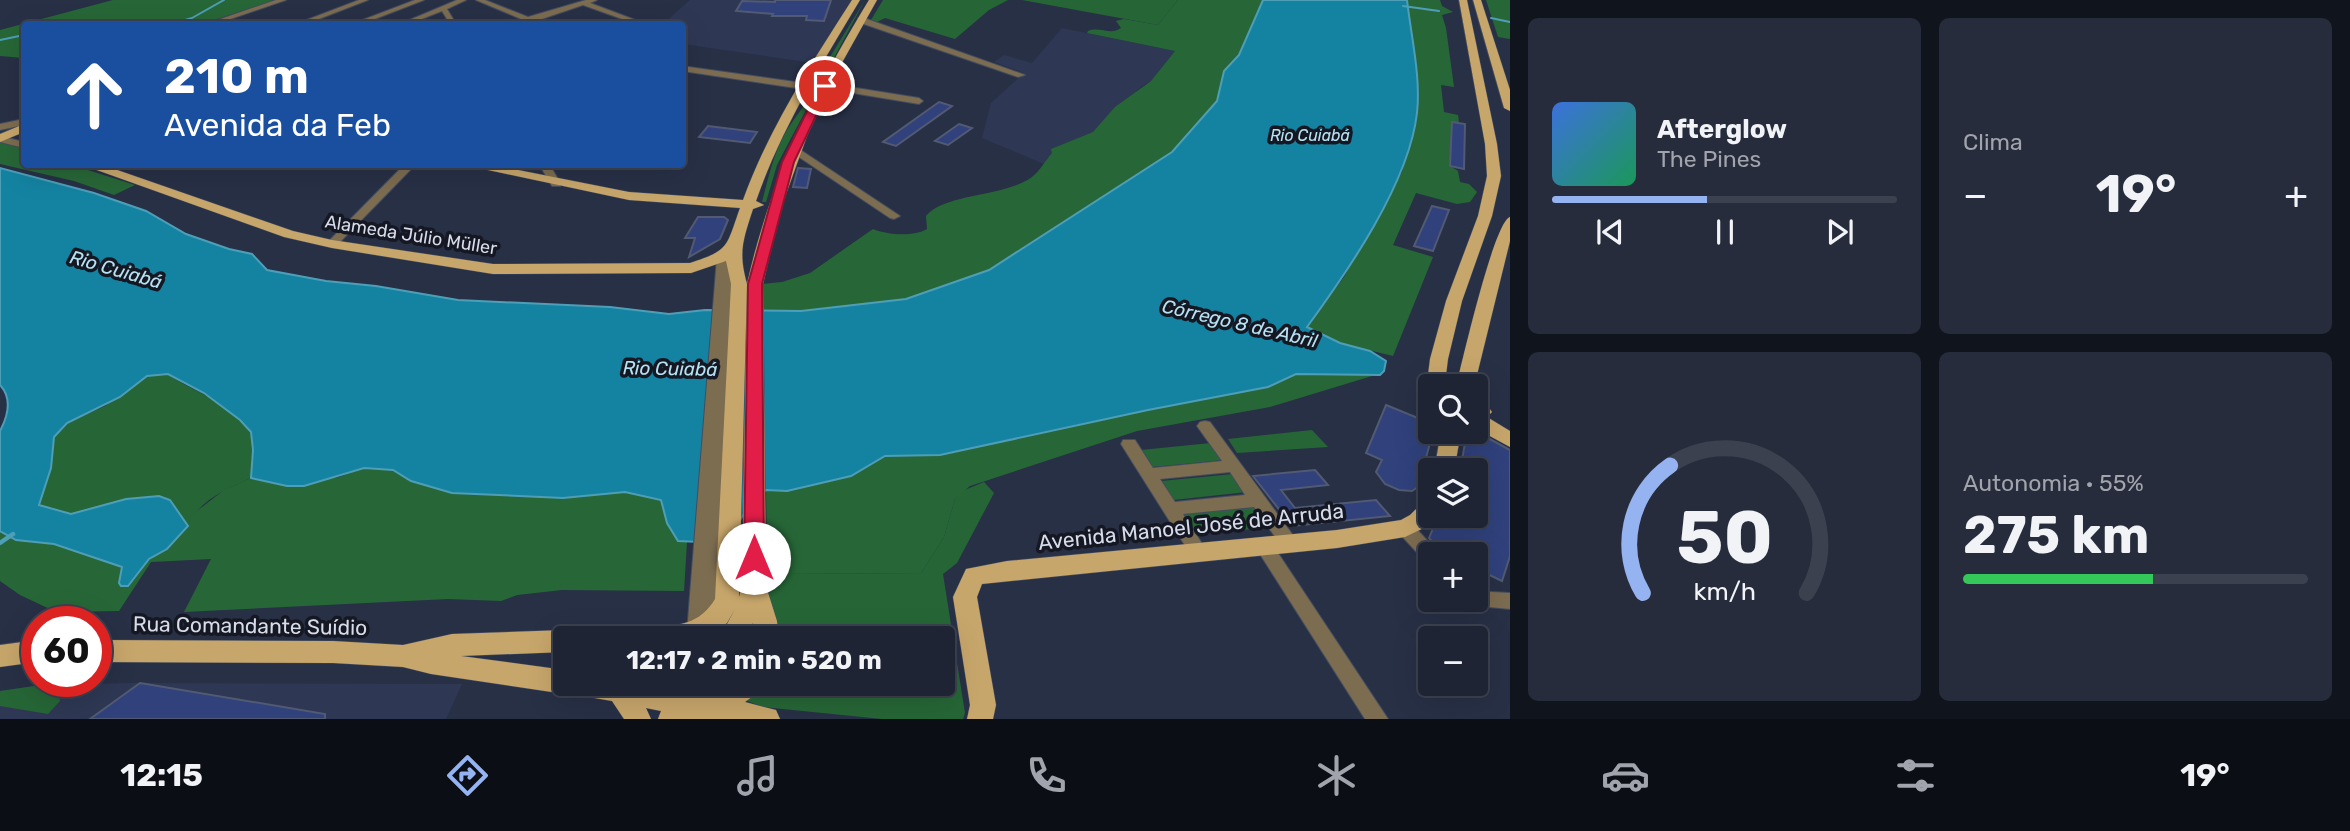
<!DOCTYPE html>
<html lang="pt">
<head>
<meta charset="utf-8">
<style>
  body { margin:0; font-family:Rubik,sans-serif; background:#262c3c; color:#f1f3f6; height:100vh; display:flex; flex-direction:column; font-size:26px; white-space:nowrap }
  * { box-sizing:border-box; margin:0 }
  p { font-size:23px; color:#a1a4ac }
  .icon { flex:none; width:38px; height:38px; fill:none; stroke:currentColor; stroke-width:2; stroke-linecap:round; stroke-linejoin:round }
  .map { position:relative; flex:1; overflow:hidden }
  .panel { display:flex; flex-direction:column; gap:18px; padding:18px; background:#10141d; width:840px }
  .panel>* { flex:none }
  .hud { position:absolute; left:21px; top:21px; width:665px; height:147px; border-radius:7px; box-shadow:0 7px 28px #0002,0 0 0 2px #3c414f; background:#1a4fa0; color:#fff; overflow:hidden }
  .buttons { position:absolute; left:1418px; top:374px; display:grid; gap:14px }
  .buttons a { display:grid; place-items:center; width:70px; height:70px; border-radius:7px; background:#1e2434; box-shadow:0 7px 28px #0002,0 0 0 2px #3c414f; font-size:35px }
  .speed { position:absolute; left:21px; top:606px; display:flex; gap:14px; font-size:35px; font-weight:700; text-align:center }
  .speed>* { display:grid; place-content:center; width:91px; height:91px; border-radius:50%; background:#1e2434; box-shadow:0 7px 28px #0002,0 0 0 2px #3c414f; line-height:1 }
  .speed .limit { border:10px solid #d22; background:#fff; color:#111 }
  .pin { position:absolute; display:grid; place-items:center; width:60px; height:60px; color:#fff; margin:-30px; border:4px solid #fff; border-radius:50%; box-shadow:0 2px 7px #0007 }
  .me { position:absolute; width:77px; margin:-38px; rotate:0deg; stroke-linejoin:round; filter:drop-shadow(0 0 5px #0008) }
  .turn { display:flex; align-items:center; gap:24px; height:147px; padding:0 28px; font-size:32px }
  .turn .icon { width:91px; height:91px; stroke-width:2.5 }
  .turn b { display:block; font-size:49px; line-height:60px }
  .big { font-size:52px; font-weight:700; line-height:1.1 }
  .panel .card { flex:1; display:flex; flex-direction:column; justify-content:center; gap:10px; min-width:0; padding:0 24px; border-radius:10px; background:#262c3c }
  .panel .dial { align-items:center; gap:0 }
  .dial svg { height:182px; overflow:visible; fill:none; stroke:#3c414f; stroke-width:7; stroke-linecap:round; text-anchor:middle }
  .dial text { fill:#f1f3f6; stroke:none }
  .song { display:flex; align-items:center; gap:21px }
  .cover { width:84px; height:84px; border-radius:10px; background:linear-gradient(135deg,hsl(220 70% 55%),hsl(150 70% 35%)) }
  .played { height:7px; border-radius:4px; background:linear-gradient(90deg,#95b2f1 45%,#3c414f 45%) }
  .keys { display:flex; justify-content:space-around; direction:ltr }
  .heat { display:flex; justify-content:space-between; align-items:center; font-size:38px; direction:ltr }
  .charge { height:10px; border-radius:5px; background:linear-gradient(90deg,#34c759 55%,#3c414f 0) }
  .panel .tiles { flex:1; display:grid; gap:18px; grid-template-columns:repeat(2,1fr) }
  .trip { position:absolute; left:553px; top:626px; width:402px; height:70px; border-radius:7px; background:#1e2434; box-shadow:0 7px 28px #0002,0 0 0 2px #3c414f; font-weight:700; line-height:70px; text-align:center }
  .tabs { display:flex; height:112px; justify-content:space-around; align-items:center; background:#0c0e15; color:#a1a4ac }
  .tabs .icon { width:49px; height:49px }
  .tabs .selected { color:#95b2f1 }
  .tabs b { font-size:32px; color:#f1f3f6 }
  main { display:flex; flex:1; min-height:0 }
  .map>svg:first-child { display:block }
</style>
</head>
<body>
<main>
<div class="map">
<svg width="1510" height="719" viewBox="0 0 1510 719">
  <rect width="100%" height="100%" fill="#283046"/>
  <!-- built -->
  <g fill="#2e3854">
    <polygon points="690,0 852,0 813,63 683,44 682,24 663,24"/>
    <polygon points="1062,28 1175,51 1151,81 1142,86 1093,132 1052,149 1053,153 1044,164 982,138 991,103 1024,73 994,62 1004,55 1032,63"/>
    <polygon points="132,683 431,684 462,684 446,719 0,719 0,691 41,685"/>
  </g>
  <!-- green -->
  <g fill="#266636">
    <path d="M865,0l-74,138 -14,27 -11,37h-4c6,-23 12,-51 25,-72 11,-18 25,-31 30,-52z"/>
    <polygon points="883,0 1008,0 989,10 955,39 885,18 877,22 871,20"/>
    <polygon points="1022,0 1178,0 1158,25"/>
    <path d="M168,374c21,17 74,32 83,60 4,15 -1,29 0,44 -25,11 -52,22 -63,48l-18,-26 -44,-1 -55,15 -32,-9 12,-37 3,-31 13,-14 38,-17 41,-30z"/>
    <polygon points="1312,430 1328,447 1237,453 1228,439"/>
    <polygon points="1211,443 1224,460 1153,467 1141,450"/>
    <polygon points="1233,474 1247,492 1173,500 1161,481"/>
    <path d="M984,482l10,11 -37,70 -14,11 22,139 -2,6h-81l-119,-12 -16,-6 15,-17h181v-45h-170c-2,-20 -13,-52 8,-65l140,-1 23,-36 11,-38 5,-7z"/>
    <polygon points="1257,507 1272,527 1195,535 1182,514"/>
    <polygon points="41,685 51,688 59,694 60,701 48,714 0,706 0,691"/>
  </g>
  <!-- forest -->
  <g fill="#276737">
    <polygon points="113,0 277,0 201,24 24,24 24,58 0,56 0,30"/>
    <path d="M1178,0h85l-24,55 -15,16 -7,30 -45,51 -183,118 -83,29 -105,12 -39,-1 -1,-26 21,-2 28,-9 63,-44c14,6 41,8 54,0l-1,-13c19,-23 79,-19 106,-39 7,-5 14,-17 20,-24l-1,-4 42,-17 22,-25 36,-26 24,-30 -88,-18 1,-2c12,-5 22,5 33,-3l-5,-7 8,-2 34,6z"/>
    <polygon points="1407,0 1440,0 1442,6 1453,12 1442,15 1446,28 1454,87 1441,85 1444,112 1458,115 1459,123 1452,122 1450,166 1458,171 1460,182 1469,184 1477,192 1470,202 1457,204 1416,193 1393,245 1433,257 1393,356 1340,343 1307,327 1344,277 1402,172 1416,71"/>
    <polygon points="1486,0 1510,0 1510,39 1498,37"/>
    <polygon points="0,140 24,149 24,164 72,165 135,185 114,195 74,181 0,164"/>
    <polygon points="1332,372 1372,376 1270,407 1137,431 970,486 955,499 944,537 921,573 781,574 772,580 768,593 766,490 787,491 851,476 885,455 940,455 1148,410 1268,387 1296,374"/>
    <path d="M364,468l29,2 18,11 41,12 111,5 62,-6 36,8 6,23 11,18 9,1 -3,49 -122,-1 -45,5 -16,6 -53,-2 -264,13 27,-53 -60,3 -32,49 -63,1 -36,-17 -20,-14v-50c19,11 32,10 53,13 23,3 48,14 69,23l-3,16 14,-2 16,-22 27,-19 12,-14 5,-12 31,-24 27,-12 36,8 52,-9z"/>
  </g>
  <!-- water -->
  <path fill="#1483a2" stroke="#4e9eb8" stroke-width="2" d="M1263,0h144c4,36 14,76 10,113 -8,70 -69,158 -110,214l33,16 30,8 16,10 -2,10 -4,4 -84,-1 -28,13 -120,23 -208,45 -55,1 -34,20 -64,15 -21,-1 -16,14 -13,21 -37,17 -22,-1 -11,-18 -6,-23 -36,-8 -62,6 -111,-5 -41,-12 -18,-11 -29,-2 -60,18h-17l-36,-8 2,-28 -2,-18 -11,-12 -36,-27 -36,-19 -21,2 -27,21 -53,26 -13,14 -3,31 -12,37 32,9 55,-15 33,-3 11,4 18,26 -21,23 -18,10 -21,27h-7l-2,-3 3,-16 -68,-23 -38,-4 -16,-9v-100c8,-15 13,-32 0,-46v-217l94,25 52,18 40,23 43,15 23,5 15,16 59,11 50,5 82,14 152,7 59,7 36,-4 96,1 105,-12 83,-29 183,-118 45,-51 7,-30 15,-16z"/>
  <g fill="none" stroke-linecap="round" stroke-linejoin="round">
    <!-- stream-far1 -->
    <g stroke="#4e9eb8" stroke-width="2">
      <polyline points="1403,6 1439,11"/>
      <polyline points="1491,18 1510,22"/>
      <polyline points="171,24 192,18 224,0"/>
      <polyline points="0,40 24,35"/>
    </g>
    <!-- stream -->
    <polyline stroke="#4e9eb8" stroke-width="4.5" points="0,543 13,534"/>
  </g>
  <!-- building -->
  <g fill="#30417c" stroke="#515a72" stroke-width="2">
    <polygon points="775,0 831,0 824,21 806,20 807,16 772,16 773,14 736,11 742,1 775,2"/>
    <polygon points="939,102 952,106 896,146 883,142"/>
    <polygon points="1452,122 1465,124 1464,169 1450,166"/>
    <polygon points="959,124 972,128 948,145 935,141"/>
    <polygon points="708,126 757,132 750,143 699,137"/>
    <polygon points="798,168 811,169 807,188 793,187"/>
    <polygon points="1432,206 1449,210 1433,251 1414,246"/>
    <polygon points="698,217 724,217 728,220 720,239 689,257 695,238 685,238"/>
    <polygon points="1386,405 1430,423 1430,432 1433,432 1418,487 1412,491 1399,490 1385,484 1376,472 1382,460 1366,453"/>
    <polygon points="1475,431 1510,450 1510,556 1502,581 1475,568 1475,555 1448,555 1440,551 1429,538 1438,516 1475,516 1475,471 1460,471 1467,432"/>
    <polygon points="1315,470 1328,485 1281,490 1295,508 1376,500 1390,516 1292,526 1253,476"/>
    <polygon points="140,683 325,714 325,719 90,719"/>
  </g>
  <g fill="none" stroke-linecap="round" stroke-linejoin="round">
    <defs>
      <g id="minor">
        <polygon points="276,0 286,0 216,24 206,24"/>
        <polygon points="359,0 368,0 306,24 296,24"/>
        <polygon points="415,0 424,0 362,24 352,24"/>
        <polygon points="457,0 466,0 447,9 456,24 450,24 442,11 409,24 400,24"/>
        <polygon points="476,0 485,0 528,17 586,0 597,0 590,3 646,24 636,24 583,5 533,22 508,24 521,19"/>
        <polygon points="858,18 864,18 1025,75 1018,77 858,22"/>
        <polygon points="682,66 803,83 807,86 803,89 682,71"/>
        <polygon points="825,83 919,98 923,101 919,104 822,88 821,86"/>
        <polygon points="24,119 24,125 0,130 0,124"/>
        <polygon points="0,136 24,142 24,148 0,142"/>
        <polygon points="790,147 796,147 900,216 894,219 890,218 790,151"/>
        <polygon points="405,164 416,164 336,246 328,246 328,242"/>
        <polygon points="539,164 549,164 561,184 560,186 552,186"/>
        <polygon points="723,253 729,257 728,271 734,267 740,271 737,284 722,601 727,618 724,624 717,626 710,624 707,618 704,638 692,639 687,632 717,257"/>
        <path d="M1205,421l5,1 85,116 3,5 -3,5 -6,2 -6,-2 -29,-41 -71,7 18,28 -3,5 -6,2 -6,-2 -65,-103 2,-4h12l18,28 69,-7 -25,-35 3,-4zM1230,472l15,23 -70,7 -15,-23z"/>
        <polygon points="1405,521 1411,523 1436,550 1439,555 1430,555 1430,562 1424,560 1399,533 1396,528 1399,523"/>
        <polygon points="1264,539 1270,541 1388,719 1365,719 1258,551 1255,546 1258,541"/>
        <polygon points="1475,591 1510,593 1510,609 1468,605 1466,600 1475,600"/>
      </g>
      <g id="major">
        <path d="M852,0h8c-39,65 -79,129 -104,201l8,4 -11,4c-10,31 -15,43 -6,75l-8,313 3,-11 5,-302c23,-103 67,-194 122,-284h8l-38,68 -32,68 -26,72 -18,76 3,302 11,35 2,18h-24l-2,-16 -9,16h-25l16,-30 -8,14 -23,16h-107l3,-8c39,-14 89,12 115,-32l16,-315 -5,-23 -35,12 -198,1 -161,-26 -48,-11 -204,-73h20l193,67 39,9 161,24 197,-1c40,-13 36,-16 50,-55l-111,-8 -169,-36h28l141,28 114,8c26,-72 68,-136 109,-200z"/>
        <polygon points="1459,0 1467,0 1497,144 1501,176 1492,216 1462,301 1448,359 1446,375 1452,387 1434,387 1428,375 1430,359 1446,301 1478,216 1487,176 1485,144"/>
        <polygon points="1473,0 1481,0 1510,90 1510,111 1504,108"/>
        <polygon points="24,124 24,132 0,142 0,134"/>
        <path d="M1510,217v24l-36,146h-18c6,-24 38,-165 54,-170z"/>
        <polygon points="1475,397 1482,399 1492,412 1487,417 1510,431 1510,447 1475,428"/>
        <polygon points="1441,432 1461,432 1454,471 1434,471"/>
        <polygon points="1430,500 1430,516 1435,516 1426,527 1405,537 1337,548 982,584 977,597 996,705 993,719 967,719 970,705 953,597 966,569 1007,561 1337,530 1401,520 1410,515 1423,502"/>
        <polygon points="565,630 574,633 576,639 565,639 565,652 461,656 565,670 565,684 648,684 677,690 681,684 710,684 704,695 711,696 728,684 763,684 759,692 745,702 776,710 780,719 658,719 661,711 646,708 651,719 624,719 612,701 583,696 573,691 565,694 431,674 403,667 333,663 96,662 96,640 333,641 403,645 452,634"/>
        <polygon points="37,640 37,662 0,667 0,645"/>
      </g>
    </defs>
    <!-- minor casing -->
    <use href="#minor" stroke="#444c60" stroke-width="2"/>
    <!-- major casing -->
    <use href="#major" stroke="#444c60" stroke-width="1"/>
    <!-- minor -->
    <use href="#minor" fill="#7c6c50" fill-rule="evenodd"/>
    <!-- major -->
    <use href="#major" fill="#c7a66b" fill-rule="evenodd"/>
  </g>
  <!-- route -->
  <polygon fill="#e11d48" stroke="#92132f" stroke-width="2" points="821,83 830,86 794,162 762,284 764,558 761,564 754,566 747,564 744,558 748,284 782,162"/>
  <g text-anchor="middle" stroke-width="7" stroke-linejoin="round" paint-order="stroke">
    <!-- far-water labels -->
    <g font-size="16" font-style="italic" fill="#b6e3f4" stroke="#151822">
      <text x="1310" y="141">Rio Cuiabá</text>
    </g>
    <!-- street labels -->
    <g font-size="18" fill="#d7dceb" stroke="#151822">
      <text transform="translate(411 235) rotate(9)" y="6">Alameda Júlio Müller</text>
    </g>
    <!-- water labels -->
    <g font-size="19" font-style="italic" fill="#b6e3f4" stroke="#151822">
      <text transform="translate(116 269) rotate(16)" y="7">Rio Cuiabá</text>
      <text transform="translate(1240 323) rotate(13)" y="7">Córrego 8 de Abril</text>
      <text transform="translate(670 368) rotate(1)" y="7">Rio Cuiabá</text>
    </g>
    <!-- near-street labels -->
    <g font-size="21" fill="#d7dceb" stroke="#151822">
      <text transform="translate(1191 527) rotate(-6)" y="7">Avenida Manoel José de Arruda</text>
      <text transform="translate(250 626) rotate(1)" y="7">Rua Comandante Suídio</text>
    </g>
  </g>
</svg>
<div class="buttons">
<a><svg class="icon" aria-label="search" viewBox="0 0 24 24"><circle cx="10" cy="10" r="6"/><path d="M15 15l6 6"/></svg></a>
<a><svg class="icon" aria-label="layers" viewBox="0 0 24 24"><path d="M12 4l9 5-9 5-9-5zM3 14l9 5 9-5"/></svg></a>
<a>+</a>
<a>−</a>
</div>
<div class="speed"><div class="limit">60</div></div>
<div class="pin" style="left:825px;top:86px;background:#d93025"><svg class="icon" aria-label="arrive" viewBox="0 0 24 24"><path d="M6 21V4h12l-3 4 3 4H6"/></svg></div>
<svg class="me" style="left:754px;top:558px" viewBox="-20 -20 40 40"><circle r="19" fill="#fff"/><path d="M0-13L10 11 0 6-10 11z" fill="#e11d48"/></svg>
<div class="trip">12:17 · 2 min · 520 m</div>
<div class="hud">
<div class="turn"><svg class="icon" aria-label="ahead" viewBox="0 0 24 24"><path d="M12 20V5M6 11l6-6 6 6"/></svg><div><b>210 m</b>Avenida da Feb</div></div>
</div>
</div>
<section class="panel">
<div class="tiles">
<div class="card">
<div class="song"><i class="cover"></i><div><b>Afterglow</b><p>The Pines</p></div></div>
<div class="played"></div>
<div class="keys"><svg class="icon" aria-label="previous" viewBox="0 0 24 24"><path d="M18 5L8 12l10 7zM5 5v14"/></svg><svg class="icon" aria-label="pause" viewBox="0 0 24 24"><path d="M8 5v14M16 5v14"/></svg><svg class="icon" aria-label="next" viewBox="0 0 24 24"><path d="M6 5l10 7-10 7zM19 5v14"/></svg></div>
</div>
<div class="card"><p>Clima</p>
<div class="heat"><a>−</a><b class="big">19°</b><a>+</a></div>
</div>
<div class="card dial"><svg viewBox="0 0 100 80">
<path d="M14 69A42 42 0 1 1 86 69"/>
<path d="M14 69A42 42 0 0 1 26 13" stroke="#95b2f1"/>
<text x="50" y="56" font-size="32" font-weight="700">50</text>
<text x="50" y="72" font-size="11">km/h</text>
</svg></div>
<div class="card"><p>Autonomia · 55%</p><b class="big">275 km</b><div class="charge"></div></div>
</div>
</section>
</main>
<nav class="tabs">
<b>12:15</b>
<svg class="icon selected" aria-label="directions" viewBox="0 0 24 24"><path d="M12 3l9 9-9 9-9-9zM9 14v-3h6M13 9l2 2-2 2"/></svg>
<svg class="icon" aria-label="music" viewBox="0 0 24 24"><path d="M9 18V5l10-2v13"/><circle cx="6" cy="18" r="3"/><circle cx="16" cy="16" r="3"/></svg>
<svg class="icon" aria-label="phone" viewBox="0 0 24 24"><path d="M5 4h4l2 5-3 2q2 4 5 5l2-3 5 2v4C11 20 4 13 5 4z"/></svg>
<svg class="icon" aria-label="climate" viewBox="0 0 24 24"><path d="M12 3v18M4 7l16 10M4 17L20 7"/></svg>
<svg class="icon" aria-label="car" viewBox="0 0 24 24"><path d="M5 17H2v-5l4-1 3-4h7l3 4 3 1v5h-3M9 17h6M6 11h13"/><circle cx="7" cy="17" r="2"/><circle cx="17" cy="17" r="2"/></svg>
<svg class="icon" aria-label="filters" viewBox="0 0 24 24"><path d="M4 7h16M4 17h16"/><circle cx="9" cy="7" r="2"/><circle cx="15" cy="17" r="2"/></svg>
<b>19°</b>
</nav>
</body>
</html>
